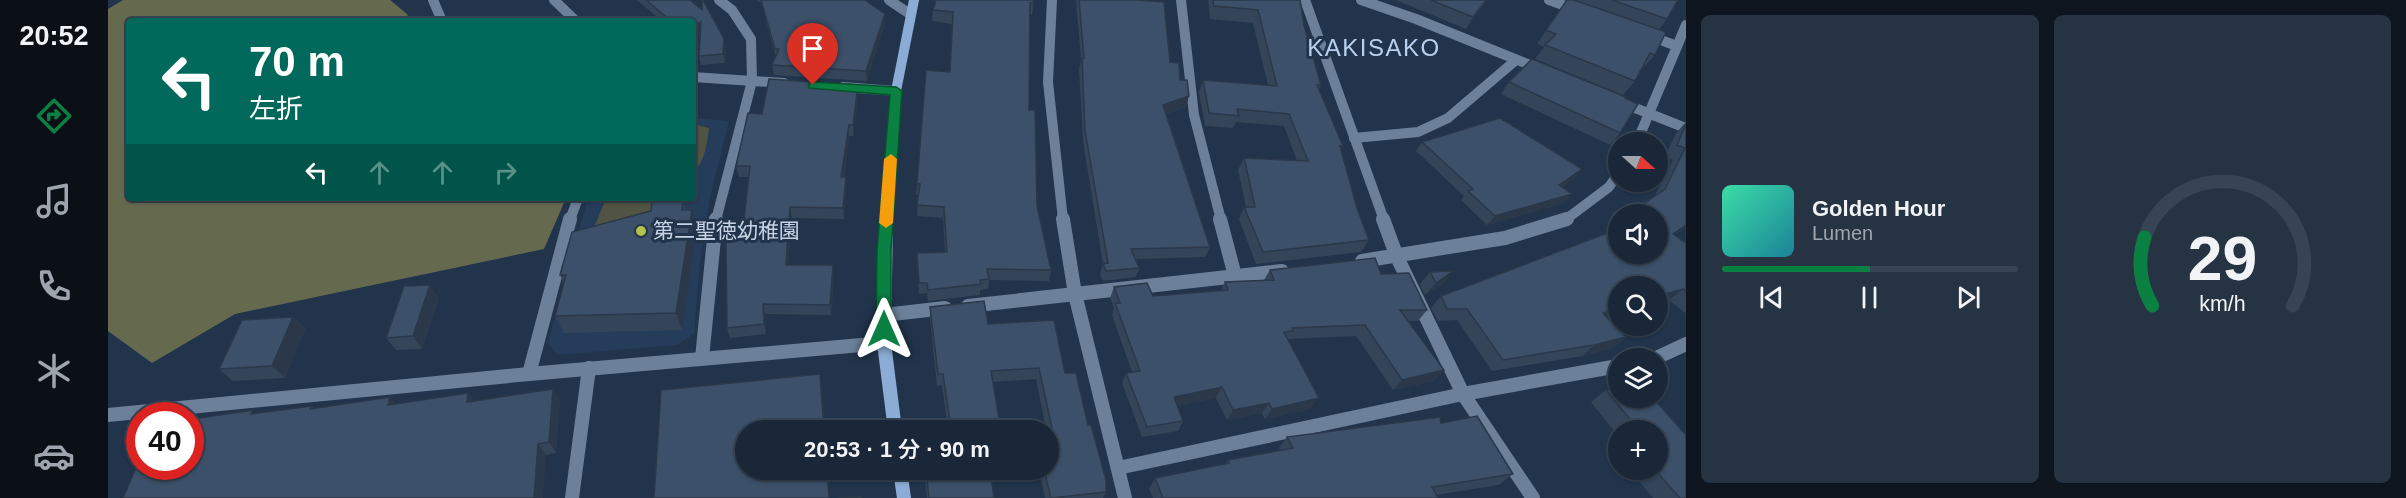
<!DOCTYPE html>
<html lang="ja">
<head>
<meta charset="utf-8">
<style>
  body { margin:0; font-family:Arial,"Noto Sans JP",sans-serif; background:#263343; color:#f1f3f6; height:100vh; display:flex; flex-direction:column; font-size:22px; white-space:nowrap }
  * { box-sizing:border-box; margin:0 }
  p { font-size:20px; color:#9fa5ae }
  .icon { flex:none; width:33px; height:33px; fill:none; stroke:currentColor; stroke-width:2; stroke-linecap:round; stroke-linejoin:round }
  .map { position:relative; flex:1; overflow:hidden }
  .panel { display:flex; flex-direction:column; gap:15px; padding:15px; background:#0e151f; width:720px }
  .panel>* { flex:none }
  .top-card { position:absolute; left:18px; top:18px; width:570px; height:183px; border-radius:6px; box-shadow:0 2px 4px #0004,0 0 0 2px #374453; background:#00695c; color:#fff; overflow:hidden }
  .needle { width:39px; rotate:111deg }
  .fabs { position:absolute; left:1500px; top:132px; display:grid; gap:12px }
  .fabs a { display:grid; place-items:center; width:60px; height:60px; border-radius:50%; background:#192738; box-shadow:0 2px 4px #0004,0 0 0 2px #374453; font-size:30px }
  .speed { position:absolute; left:18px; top:402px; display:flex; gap:12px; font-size:30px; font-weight:700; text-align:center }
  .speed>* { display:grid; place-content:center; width:78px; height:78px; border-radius:50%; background:#192738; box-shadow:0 2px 4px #0004,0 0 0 2px #374453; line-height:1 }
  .speed .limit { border:9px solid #d22; background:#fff; color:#111 }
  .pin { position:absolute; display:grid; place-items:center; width:51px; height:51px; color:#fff; margin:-62px -26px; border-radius:50% 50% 50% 0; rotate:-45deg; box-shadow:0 0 6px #0007 }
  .pin .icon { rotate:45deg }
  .me { position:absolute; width:66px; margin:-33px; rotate:0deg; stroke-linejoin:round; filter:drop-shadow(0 0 4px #0008) }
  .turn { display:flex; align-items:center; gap:21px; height:126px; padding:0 24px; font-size:27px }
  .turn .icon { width:78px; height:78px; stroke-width:2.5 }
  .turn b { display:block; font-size:42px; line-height:51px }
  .lanes { display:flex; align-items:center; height:57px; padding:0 24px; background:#0003; justify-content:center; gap:30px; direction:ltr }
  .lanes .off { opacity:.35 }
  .panel .tile { flex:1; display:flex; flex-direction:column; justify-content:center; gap:9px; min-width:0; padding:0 21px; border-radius:9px; background:#263343 }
  .panel .dial { align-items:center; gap:0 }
  .dial svg { height:156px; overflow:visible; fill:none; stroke:#374453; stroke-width:7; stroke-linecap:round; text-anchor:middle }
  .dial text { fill:#f1f3f6; stroke:none }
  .song { display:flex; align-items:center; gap:18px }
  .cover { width:72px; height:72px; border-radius:9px; background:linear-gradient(135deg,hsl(160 70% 55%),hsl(190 70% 35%)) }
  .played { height:6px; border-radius:3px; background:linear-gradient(90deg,#0b8043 50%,#374453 50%) }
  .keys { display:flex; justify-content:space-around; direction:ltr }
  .panel .tiles { flex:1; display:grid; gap:15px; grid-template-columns:repeat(2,1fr) }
  .trip { position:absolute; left:627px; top:420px; width:324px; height:60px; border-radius:30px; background:#192738; box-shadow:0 2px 4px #0004,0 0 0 2px #374453; font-weight:600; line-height:60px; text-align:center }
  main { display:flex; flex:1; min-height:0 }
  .dock { display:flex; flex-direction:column; width:108px; justify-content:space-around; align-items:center; background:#0a1016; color:#9fa5ae }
  .dock .icon { width:42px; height:42px }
  .dock .active { color:#0b8043 }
  .dock b { font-size:27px; color:#f1f3f6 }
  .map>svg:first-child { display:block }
</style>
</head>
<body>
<main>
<nav class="dock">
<b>20:52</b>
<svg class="icon active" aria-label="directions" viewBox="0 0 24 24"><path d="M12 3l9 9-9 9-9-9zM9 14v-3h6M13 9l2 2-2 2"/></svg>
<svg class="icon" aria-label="music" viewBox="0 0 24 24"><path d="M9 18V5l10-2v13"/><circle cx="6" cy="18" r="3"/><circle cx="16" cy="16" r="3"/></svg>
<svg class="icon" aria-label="phone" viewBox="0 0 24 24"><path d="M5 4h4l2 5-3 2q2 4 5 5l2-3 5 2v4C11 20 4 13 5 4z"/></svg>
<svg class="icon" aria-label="climate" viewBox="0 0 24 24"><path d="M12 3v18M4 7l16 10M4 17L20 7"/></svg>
<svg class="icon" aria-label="car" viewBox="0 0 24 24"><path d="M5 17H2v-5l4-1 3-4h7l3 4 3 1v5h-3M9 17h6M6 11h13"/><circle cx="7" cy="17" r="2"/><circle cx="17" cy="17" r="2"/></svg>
</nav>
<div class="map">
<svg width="1578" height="498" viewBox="0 0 1578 498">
  <rect width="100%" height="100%" fill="#21344b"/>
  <!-- built -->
  <polygon fill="#253d5a" points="585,118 621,121 602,197 592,262 586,334 569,345 449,355 440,342 480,198 585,198"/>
  <!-- green -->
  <g fill="#515442">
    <path d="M585,124l16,4c-2,17 -4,32 -16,45z"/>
    <polygon points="498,198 558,198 517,229 484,233"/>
  </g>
  <!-- forest -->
  <polygon fill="#656a4f" points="15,0 282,0 299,14 302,21 21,21 21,198 458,198 436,249 127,314 44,363 0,331 0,9"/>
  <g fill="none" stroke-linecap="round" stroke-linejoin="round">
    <!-- street-far1 -->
    <g stroke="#6c809a" stroke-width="10">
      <polyline points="325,0 334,21"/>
      <polyline points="446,0 468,21"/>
      <polyline points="781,0 802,14"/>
      <polyline points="944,0 940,82 955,220"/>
      <polyline points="1073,0 1086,115 1113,220"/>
      <polyline points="1197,0 1276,220"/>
      <polyline points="1253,0 1308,19 1432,69"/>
      <polyline points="1441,0 1469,10"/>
      <polyline points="1539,35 1569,46"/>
      <polyline points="585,77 676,83"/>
      <polyline points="735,87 788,91"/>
      <polyline points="1512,102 1578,128"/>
      <polyline points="1246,138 1310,132 1340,118 1408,60"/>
      <polyline points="1529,142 1578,25"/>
      <polyline points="462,220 470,198"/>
      <polyline points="608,220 644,81 643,39 624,10 611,0"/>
      <polyline points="1457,220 1501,187 1510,174"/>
    </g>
    <!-- street -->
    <g stroke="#6c809a" stroke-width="14">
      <polyline points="955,219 967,294 1017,498"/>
      <polyline points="1112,219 1127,276"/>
      <polyline points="1275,219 1289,257 1355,394 1425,498"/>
      <polyline points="1254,261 1397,238 1459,219"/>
      <polyline points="860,306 1174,271"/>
      <polyline points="776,315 837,308"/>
      <polyline points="594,358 608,219"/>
      <polyline points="1548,358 1578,344"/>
      <polyline points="421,374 462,219"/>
      <polyline points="0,415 421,374 776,343"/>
      <polyline points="1010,468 1355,394 1510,366"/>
      <polyline points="464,498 481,368"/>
    </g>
    <!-- secondary-far1 -->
    <polyline stroke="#8bacd4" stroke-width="10" points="778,220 788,91 806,0"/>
    <!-- secondary -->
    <g stroke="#8bacd4" stroke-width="14">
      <polyline points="778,219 776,343 787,430"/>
      <polyline points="792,470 796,498"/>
    </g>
  </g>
  <!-- wall -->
  <g fill="#34455a">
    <polygon points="529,0 582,0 618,48 617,63 593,65 591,56 592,33 585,36 585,21 554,21"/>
    <polygon points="649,0 757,0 777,14 777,24 759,81 666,75 664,65 668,57 653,3"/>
    <polygon points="926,0 924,15 922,15 921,110 929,206 943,270 941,281 881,280 880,289 872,290 872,295 820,301 819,293 811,294 809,264 809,253 837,252 835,218 809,216 810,195 808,195 809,184 842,72 844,24 824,21 825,10"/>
    <polygon points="968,0 1030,0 1062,62 1072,80 1078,107 1058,114 1102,247 1097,257 1028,259 1031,268 1028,277 995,281 992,274 995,264 975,141 971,69 973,60"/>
    <polygon points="1100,0 1192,0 1196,25 1213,85 1211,90 1235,146 1233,149 1249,208 1261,240 1253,252 1148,264 1131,219 1136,207 1138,207 1130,170 1136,158 1189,161 1176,126 1128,122 1125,128 1097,126 1091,92 1095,80 1160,85 1145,23 1102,19"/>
    <polygon points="1288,0 1379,0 1358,29"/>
    <polygon points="1459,0 1570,0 1559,19 1551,30 1547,55 1535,68 1534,68 1527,81 1515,95 1427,59 1436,47 1429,44"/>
    <polygon points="1401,82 1517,98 1512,133 1502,145 1393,94"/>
    <polygon points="750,96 745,136 741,136 736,177 738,177 738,188 736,219 684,218 680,265 726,276 723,315 657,314 658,334 622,338 619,328 634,238 640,177 631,177 628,166 654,114"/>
    <polygon points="1578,122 1578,227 1567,235 1578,243 1578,312 1577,313 1561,300 1550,304 1550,286 1510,286 1510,315 1500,319 1518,337 1505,348 1474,356 1384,371 1349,320 1330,321 1323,308 1333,296 1499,233 1510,222 1510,254 1547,195 1565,160 1557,157 1568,133"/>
    <polygon points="1314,142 1474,169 1465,179 1454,187 1456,203 1379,225 1353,200 1356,196 1308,151"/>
    <polygon points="575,201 578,210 584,210 589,227 574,330 456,333 447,316 456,283 452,275 543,211"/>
    <polygon points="1162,270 1273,274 1319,310 1310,321 1300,321 1326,381 1285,390 1248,336 1181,339 1180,339 1203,409 1157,419 1154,413 1119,420 1108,398 1069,406 1075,421 1070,431 1034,437 1014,383 1018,373 1024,372 1004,315 1006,308 1002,298 1006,287 1045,296 1113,291 1117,282 1156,280"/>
    <polygon points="1322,272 1335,284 1317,295 1312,284"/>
    <polygon points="331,298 314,349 288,350 278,338"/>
    <polygon points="822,307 880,324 957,373 980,425 998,492 995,498 937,498 931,470 940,470 938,429 928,379 885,382 893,430 840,430 834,385 829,386 822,319"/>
    <polygon points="185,317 197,329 177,378 125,381 111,369"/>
    <polygon points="1498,390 1545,398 1578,498 1545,498 1522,470 1550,470 1550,430 1510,430 1510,436 1483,402"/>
    <polygon points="360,393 366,401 452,400 448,453 438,455 82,466 149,413 203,406 206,408 282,397 288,404"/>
    <polygon points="1333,423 1405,474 1391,485 1328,495 1330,498 1045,498 1041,489 1047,478 1117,464 1120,460 1172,450 1171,448 1179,437"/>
    <polygon points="816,470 882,470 886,498 819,498"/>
  </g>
  <!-- shaded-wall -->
  <g fill="#2a384a">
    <polygon points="1378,0 1379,0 1358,29 1365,17"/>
    <polygon points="777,14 777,24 759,81 758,71"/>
    <polygon points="593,22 595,32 585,36 585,26"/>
    <polygon points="616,39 618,48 617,63 615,54"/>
    <polygon points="750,85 750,96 745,136 745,125"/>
    <polygon points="1081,96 1078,107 1052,116 1055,105"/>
    <polygon points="741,125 741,136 734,188 733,177"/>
    <polygon points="1474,169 1465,179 1442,194 1451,185"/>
    <polygon points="738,177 738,188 736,219 735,208"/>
    <polygon points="1464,194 1456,203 1379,225 1387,216"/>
    <polygon points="682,207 684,218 679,276 678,265"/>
    <polygon points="584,210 589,227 574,330 568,313"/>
    <polygon points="1578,225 1578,227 1552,246 1565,234"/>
    <polygon points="725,265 726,276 723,315 722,305"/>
    <polygon points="1345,271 1335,284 1317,295 1328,283"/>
    <polygon points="322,285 331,298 314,349 305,336"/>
    <polygon points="1575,289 1561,300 1550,304 1550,296"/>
    <polygon points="655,304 657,314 658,334 656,324"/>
    <polygon points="1510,308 1510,315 1482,324 1495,313"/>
    <polygon points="185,317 197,329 177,378 164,366"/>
    <polygon points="1518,337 1505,348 1474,356 1486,345"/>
    <polygon points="1336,370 1326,381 1285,390 1294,380"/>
    <polygon points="712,374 715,392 717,430 716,430"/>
    <polygon points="1114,387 1108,398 1060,408 1066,397"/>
    <polygon points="445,389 452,400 448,453 441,442"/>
    <polygon points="360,393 369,404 359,402"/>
    <polygon points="282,397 292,408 280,405"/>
    <polygon points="1211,398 1203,409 1157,419 1164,409"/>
    <polygon points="1161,403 1154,413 1119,420 1125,410"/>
    <polygon points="430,444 438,455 435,498 426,498"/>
    <polygon points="719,470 720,470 722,498 721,498"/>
  </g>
  <!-- building -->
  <g fill="#3c5069" stroke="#2a384a" stroke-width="1.5">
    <polygon points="538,0 582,0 594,10 594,0 595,0 616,39 615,54 591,56 593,22 585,26 585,21 563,21"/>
    <polygon points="653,0 757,0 777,14 758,71 664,65 671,49 667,49"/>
    <polygon points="828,0 926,0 925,3 922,3 921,110 927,110 929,206 943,270 879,269 881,279 872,280 873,284 820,290 819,283 811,283 809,253 839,252 836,207 809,205 812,184 809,184 818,70 842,72 845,12 825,10"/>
    <polygon points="971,0 1030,0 1056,2 1062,62 1071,63 1072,80 1079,80 1081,96 1055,105 1102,247 1023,249 1031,268 998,271 995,264 1000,263 977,131 974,58 976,58"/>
    <polygon points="1105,0 1192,0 1196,25 1213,85 1209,85 1235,146 1232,146 1249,208 1261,240 1155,252 1136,207 1147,207 1136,158 1200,161 1181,114 1129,109 1131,116 1101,113 1095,80 1169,86 1150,10 1106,6"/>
    <polygon points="1323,0 1378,0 1365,17"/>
    <polygon points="1459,0 1466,0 1558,32 1547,55 1542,53 1527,81 1437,45 1448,34 1438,30"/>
    <polygon points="1504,0 1570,0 1559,19"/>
    <polygon points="1424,59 1518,97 1517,98 1530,104 1512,133 1401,82"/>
    <polygon points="661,79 750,85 745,125 741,125 733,177 738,177 735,208 682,207 678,265 725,265 722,305 655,304 656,324 619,328 618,239 634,238 642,166 628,166 640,113 654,114"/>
    <polygon points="1392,118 1474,169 1451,185 1464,194 1387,216 1360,191 1365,189 1314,142"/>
    <polygon points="1578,124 1578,225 1565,234 1578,243 1578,291 1575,289 1550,296 1550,286 1510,286 1510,308 1495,313 1518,337 1486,345 1395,360 1359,309 1339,309 1333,296 1510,229 1510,254 1550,254 1550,214 1521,214 1557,189 1577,148 1569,145"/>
    <polygon points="575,201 574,210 584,210 568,313 447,316 458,275 452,275 464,232 543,211 544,202"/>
    <polygon points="1267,258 1273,274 1301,273 1319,310 1292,310 1336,370 1294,380 1257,325 1184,328 1185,331 1176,332 1211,398 1164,409 1161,403 1125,410 1114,387 1066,397 1075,421 1039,427 1018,373 1032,371 1007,303 1012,303 1006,287 1039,283 1045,296 1120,290 1117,282 1166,280 1162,270"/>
    <polygon points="1345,271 1328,283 1322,272"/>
    <polygon points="322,285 305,336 278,338 296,286"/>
    <polygon points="876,301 880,324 946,320 957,373 968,373 980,425 983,425 998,480 998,492 943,498 936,470 940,470 940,430 927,430 944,428 931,368 883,371 893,430 843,430 835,374 830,374 822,307"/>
    <polygon points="185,317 164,366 111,369 134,320"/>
    <polygon points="712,374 716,430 638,430 638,470 719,470 721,498 546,498 553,390"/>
    <polygon points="1510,387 1510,398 1545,398 1578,435 1578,498 1572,498 1547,470 1550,470 1550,430 1531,430 1498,390"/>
    <polygon points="445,389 441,442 430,444 426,498 15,498 27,470 47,466 82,466 82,427 85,419 145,410 143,414 203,406 202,409 282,397 280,405 360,393 359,402"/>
    <polygon points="1369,416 1405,474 1324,487 1330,498 1055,498 1047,478 1121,463 1120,460 1185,448 1179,437 1332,417 1333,423"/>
    <polygon points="818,470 882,470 886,498 821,498"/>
    <polygon points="754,496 754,498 731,498"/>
  </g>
  <!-- route -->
  <polygon fill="#0b8043" stroke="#07532c" stroke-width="1.5" points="705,82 788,87 794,91 783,250 783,329 781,334 770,334 768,329 769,250 782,95 701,88 701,83"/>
  <!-- slow -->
  <polygon fill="#f59e0b" points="783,154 789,159 785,223 778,228 771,223 776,159"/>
  <!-- markers -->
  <circle fill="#b4c24a" stroke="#21344b" stroke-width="2" cx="533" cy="231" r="6"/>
  <g text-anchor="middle" stroke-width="6" stroke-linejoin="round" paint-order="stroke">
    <!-- poi labels -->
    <g font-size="21" fill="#c7d3e2" stroke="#21344b" text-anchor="start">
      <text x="545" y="238">第二聖徳幼稚園</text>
    </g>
    <!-- quarter labels -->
    <g font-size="24" letter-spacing="1.5" fill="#b8d0ed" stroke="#21344b">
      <text x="1266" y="56">KAKISAKO</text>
    </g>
  </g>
</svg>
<div class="fabs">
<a><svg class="needle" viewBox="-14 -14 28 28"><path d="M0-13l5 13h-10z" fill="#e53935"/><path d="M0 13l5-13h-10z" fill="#9fa5ae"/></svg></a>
<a><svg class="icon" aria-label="sound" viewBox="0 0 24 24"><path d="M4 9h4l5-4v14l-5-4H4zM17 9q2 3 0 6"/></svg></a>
<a><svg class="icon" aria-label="search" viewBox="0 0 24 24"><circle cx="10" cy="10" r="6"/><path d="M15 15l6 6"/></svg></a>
<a><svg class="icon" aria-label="layers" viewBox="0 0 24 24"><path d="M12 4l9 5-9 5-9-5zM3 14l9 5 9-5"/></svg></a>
<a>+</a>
</div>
<div class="speed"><div class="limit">40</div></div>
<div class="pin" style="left:705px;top:85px;background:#d93025"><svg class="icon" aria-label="arrive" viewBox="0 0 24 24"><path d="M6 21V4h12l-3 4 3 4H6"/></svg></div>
<svg class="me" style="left:776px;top:329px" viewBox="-20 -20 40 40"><path d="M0-17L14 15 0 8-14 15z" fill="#0b8043" stroke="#fff" stroke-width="4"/></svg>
<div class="trip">20:53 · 1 分 · 90 m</div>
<div class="top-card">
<div class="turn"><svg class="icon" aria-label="left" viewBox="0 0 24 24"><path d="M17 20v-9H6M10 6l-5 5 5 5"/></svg><div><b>70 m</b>左折</div></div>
<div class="lanes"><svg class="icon" aria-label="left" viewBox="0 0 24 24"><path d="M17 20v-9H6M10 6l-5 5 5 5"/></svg><svg class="icon off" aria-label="ahead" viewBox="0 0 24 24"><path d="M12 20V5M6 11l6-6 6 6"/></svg><svg class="icon off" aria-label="ahead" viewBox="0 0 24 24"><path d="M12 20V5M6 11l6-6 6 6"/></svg><svg class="icon off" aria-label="right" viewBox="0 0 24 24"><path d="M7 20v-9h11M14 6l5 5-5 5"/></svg></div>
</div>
</div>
<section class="panel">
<div class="tiles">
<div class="tile">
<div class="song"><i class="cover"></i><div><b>Golden Hour</b><p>Lumen</p></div></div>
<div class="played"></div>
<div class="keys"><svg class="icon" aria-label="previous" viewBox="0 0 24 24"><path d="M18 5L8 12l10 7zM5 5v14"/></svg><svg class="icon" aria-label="pause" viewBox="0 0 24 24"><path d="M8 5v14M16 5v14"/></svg><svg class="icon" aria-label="next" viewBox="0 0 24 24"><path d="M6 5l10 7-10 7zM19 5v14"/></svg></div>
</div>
<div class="tile dial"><svg viewBox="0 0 100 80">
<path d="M14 69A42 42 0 1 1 86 69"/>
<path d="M14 69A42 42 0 0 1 10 34" stroke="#0b8043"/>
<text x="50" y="56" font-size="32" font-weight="700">29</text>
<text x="50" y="72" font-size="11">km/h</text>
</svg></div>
</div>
</section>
</main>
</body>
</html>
